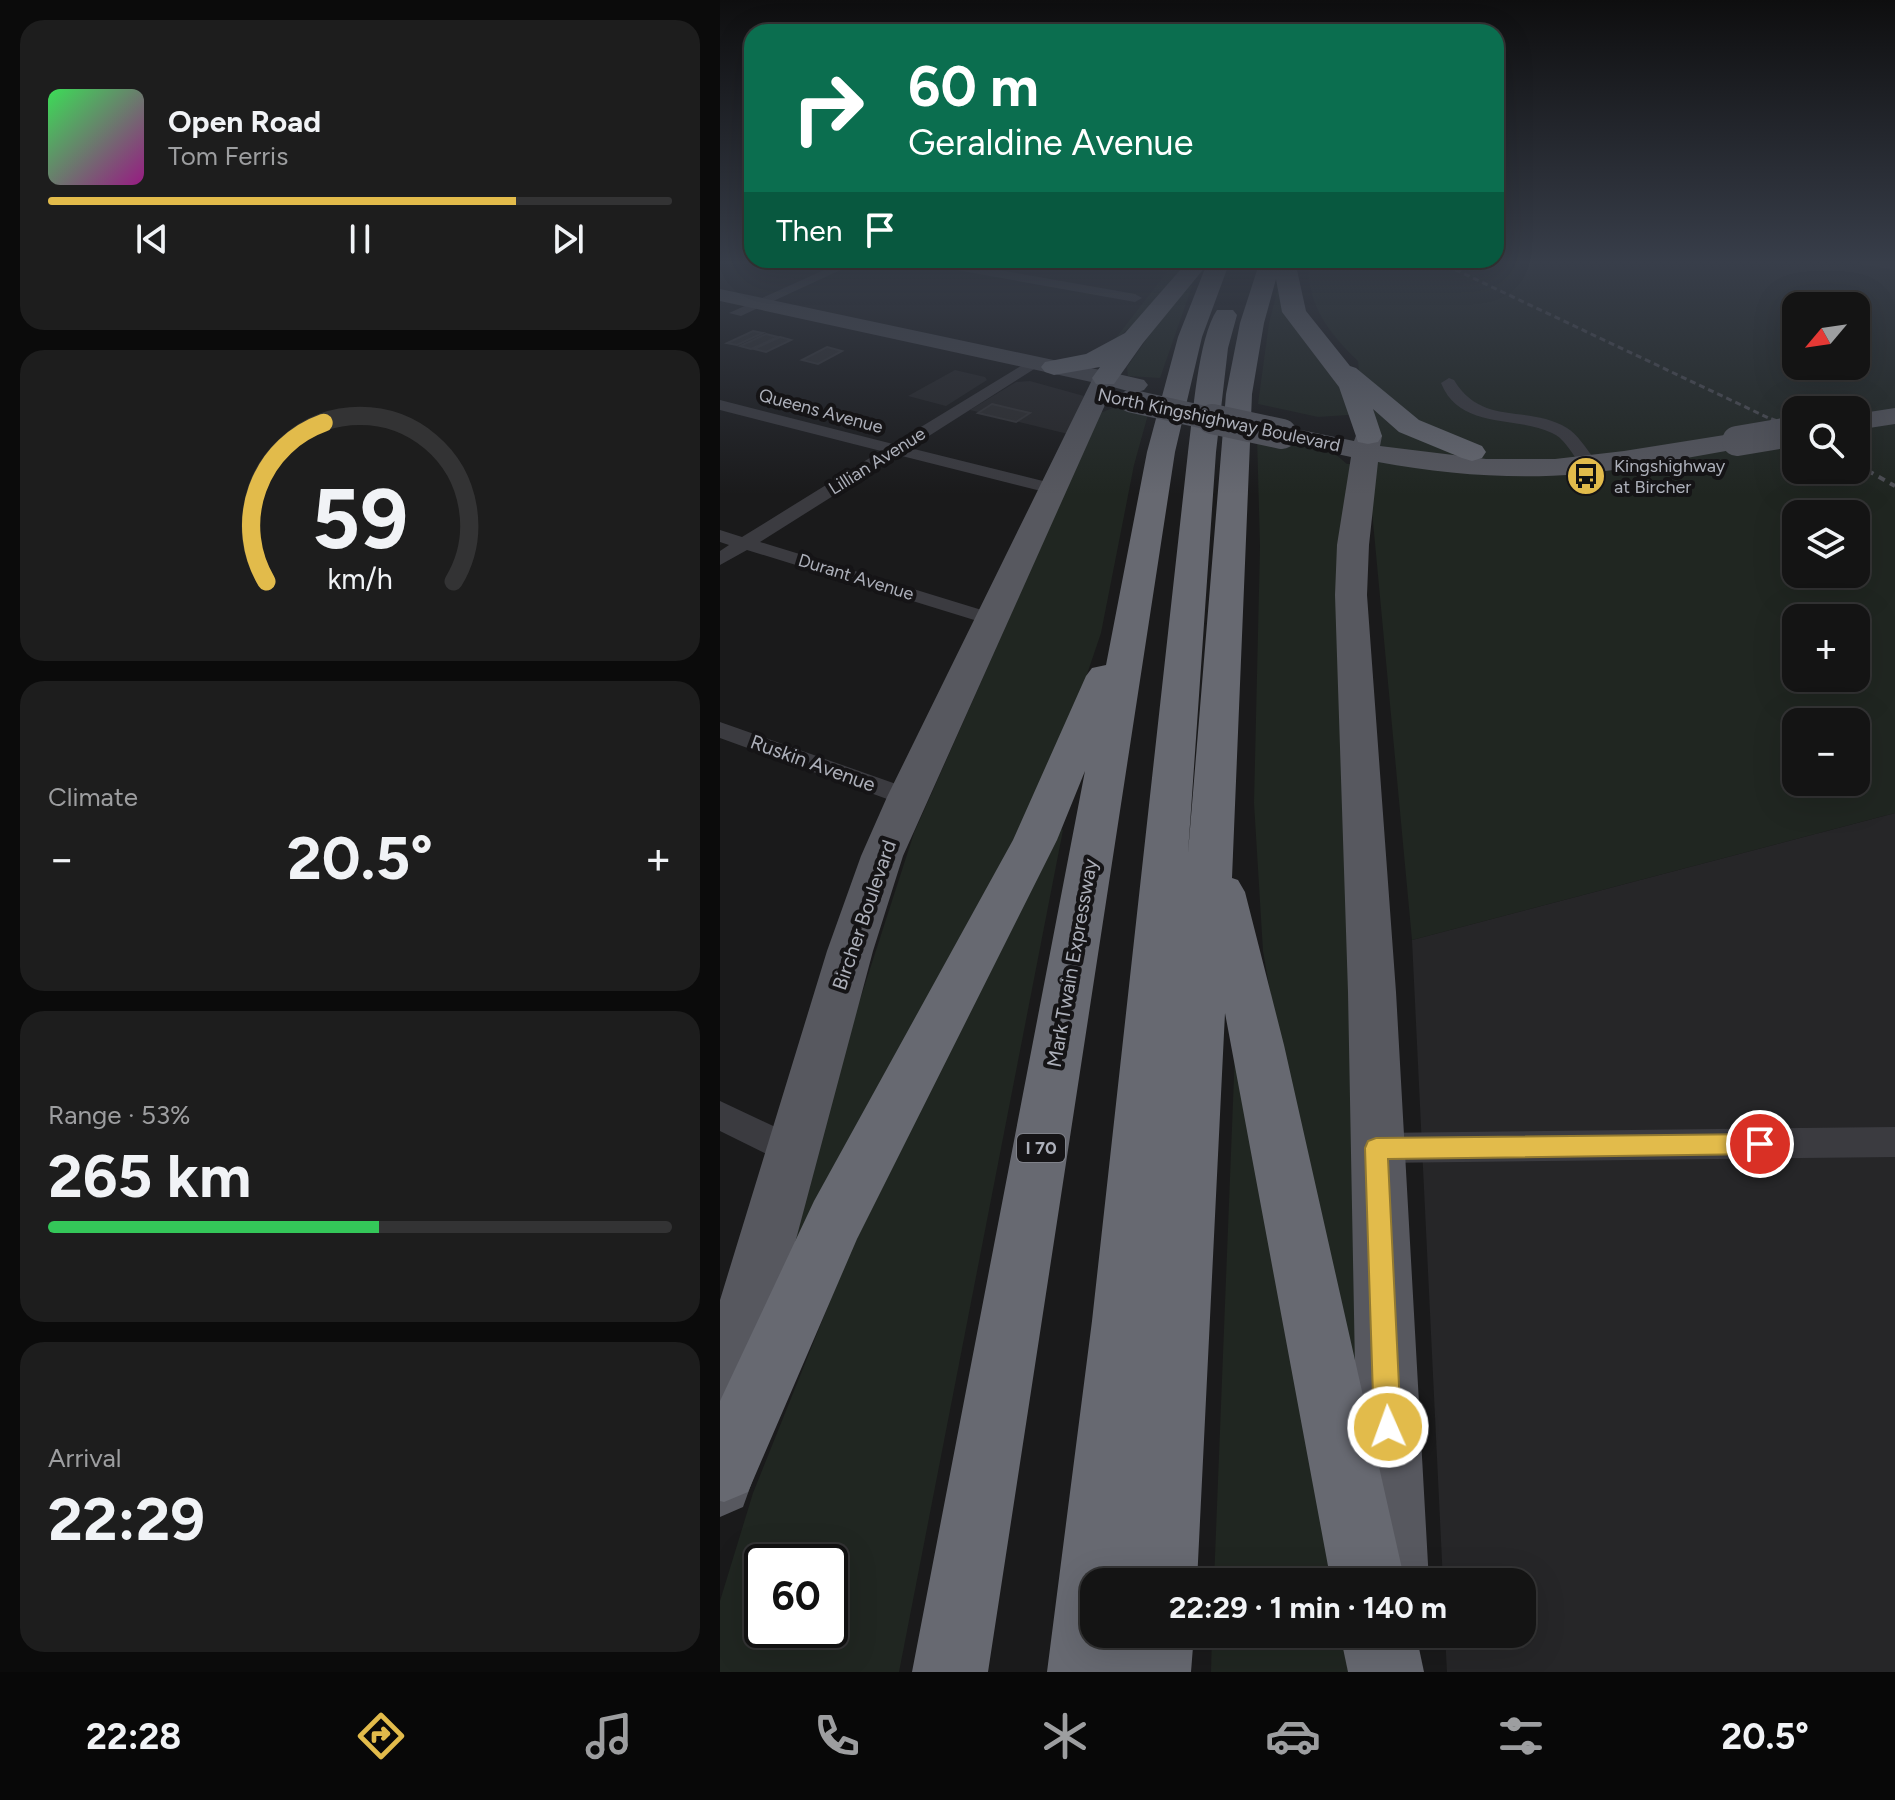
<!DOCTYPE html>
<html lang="en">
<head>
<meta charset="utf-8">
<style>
  body { margin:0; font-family:Figtree,sans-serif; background:#1d1d1d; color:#f1f3f6; height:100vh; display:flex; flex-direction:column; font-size:30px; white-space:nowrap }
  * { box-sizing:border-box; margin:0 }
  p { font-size:26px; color:#9d9ea0 }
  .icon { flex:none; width:44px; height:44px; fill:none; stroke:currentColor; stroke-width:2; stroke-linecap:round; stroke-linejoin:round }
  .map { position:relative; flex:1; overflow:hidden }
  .side { display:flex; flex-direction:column; gap:20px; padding:20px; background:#0b0b0b; width:720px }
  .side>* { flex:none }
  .banner { position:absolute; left:24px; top:24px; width:760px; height:244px; border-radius:24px; box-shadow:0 8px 32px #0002,0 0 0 2px #333334; background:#0b6e4f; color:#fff; overflow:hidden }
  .needle { width:52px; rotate:241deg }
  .buttons { position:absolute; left:1062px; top:292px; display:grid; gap:16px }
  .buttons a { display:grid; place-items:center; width:88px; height:88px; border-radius:16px; background:#141414; box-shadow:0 8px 32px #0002,0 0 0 2px #333334; font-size:40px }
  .speed { position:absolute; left:24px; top:1544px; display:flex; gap:16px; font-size:40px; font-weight:700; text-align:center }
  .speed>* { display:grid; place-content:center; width:104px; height:104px; border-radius:50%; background:#141414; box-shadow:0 8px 32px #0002,0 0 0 2px #333334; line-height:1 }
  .speed .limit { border:4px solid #111; border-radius:12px; background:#fff; color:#111 }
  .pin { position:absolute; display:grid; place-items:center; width:68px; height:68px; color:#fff; margin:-34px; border:4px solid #fff; border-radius:50%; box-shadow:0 2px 8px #0007 }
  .me { position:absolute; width:88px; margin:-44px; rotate:358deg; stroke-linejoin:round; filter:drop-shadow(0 0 6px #0008) }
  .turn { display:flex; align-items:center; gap:28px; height:168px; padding:0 32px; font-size:36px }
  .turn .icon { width:104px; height:104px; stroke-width:2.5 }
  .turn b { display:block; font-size:56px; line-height:68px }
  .then { display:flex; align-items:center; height:76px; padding:0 32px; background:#0003; gap:16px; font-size:30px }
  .big { font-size:60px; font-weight:700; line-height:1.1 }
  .side .tile { flex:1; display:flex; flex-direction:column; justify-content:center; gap:12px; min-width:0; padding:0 28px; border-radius:24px; background:#1d1d1d }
  .side .dial { align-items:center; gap:0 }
  .dial svg { height:208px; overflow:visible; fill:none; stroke:#333334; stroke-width:7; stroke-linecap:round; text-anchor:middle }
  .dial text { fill:#f1f3f6; stroke:none }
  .song { display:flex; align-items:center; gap:24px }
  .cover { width:96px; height:96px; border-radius:12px; background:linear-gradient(135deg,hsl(130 70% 55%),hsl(310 70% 35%)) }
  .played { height:8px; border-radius:4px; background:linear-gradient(90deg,#e2bb4b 75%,#333334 75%) }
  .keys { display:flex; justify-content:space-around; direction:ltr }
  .heat { display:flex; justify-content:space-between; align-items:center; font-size:44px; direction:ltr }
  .charge { height:12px; border-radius:6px; background:linear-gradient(90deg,#34c759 53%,#333334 0) }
  .trip { position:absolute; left:360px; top:1568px; width:456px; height:80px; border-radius:24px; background:#141414; box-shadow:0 8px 32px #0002,0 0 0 2px #333334; font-weight:700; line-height:80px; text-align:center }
  .menu { display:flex; height:128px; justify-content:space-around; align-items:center; background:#080808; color:#9d9ea0 }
  .menu .icon { width:56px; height:56px }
  .menu .on { color:#e2bb4b }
  .menu b { font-size:36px; color:#f1f3f6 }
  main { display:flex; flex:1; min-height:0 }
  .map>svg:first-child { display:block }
</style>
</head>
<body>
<main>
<section class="side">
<div class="tile">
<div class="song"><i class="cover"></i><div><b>Open Road</b><p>Tom Ferris</p></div></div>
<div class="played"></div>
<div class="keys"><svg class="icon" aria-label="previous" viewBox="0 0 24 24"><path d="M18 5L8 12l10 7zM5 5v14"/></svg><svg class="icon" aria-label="pause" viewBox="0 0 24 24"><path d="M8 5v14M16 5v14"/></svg><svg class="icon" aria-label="next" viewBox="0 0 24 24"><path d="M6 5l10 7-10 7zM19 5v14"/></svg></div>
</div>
<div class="tile dial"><svg viewBox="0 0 100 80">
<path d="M14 69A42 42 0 1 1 86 69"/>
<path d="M14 69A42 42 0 0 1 36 8" stroke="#e2bb4b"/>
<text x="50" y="56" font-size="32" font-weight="700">59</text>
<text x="50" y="72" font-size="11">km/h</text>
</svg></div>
<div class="tile"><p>Climate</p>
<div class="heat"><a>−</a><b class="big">20.5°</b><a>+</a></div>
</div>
<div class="tile"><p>Range · 53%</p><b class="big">265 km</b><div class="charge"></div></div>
<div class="tile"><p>Arrival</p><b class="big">22:29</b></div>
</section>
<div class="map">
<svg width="1175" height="1672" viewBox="0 0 1175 1672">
  <rect width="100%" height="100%" fill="#1a1a1b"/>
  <!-- built -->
  <g fill="#262628">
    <polygon points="235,370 265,377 267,380 226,406 188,396"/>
    <polygon points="310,381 364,396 348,434 250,410 296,382"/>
    <polygon points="1175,813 1175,1672 727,1672 725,1634 802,1634 802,1582 723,1582 692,940"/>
  </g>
  <!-- green -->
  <g fill="#202621" fill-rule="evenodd">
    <polygon points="422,261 473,261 435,305 392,343 447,272 416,266"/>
    <path d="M588,261h587v552l-483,127 -54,-579c-30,-29 -51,-56 -50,-100zM1076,306h60v60h-60zM1076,410h60v60h-60zM1076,514h60v60h-60zM1076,618h60v60h-60zM1076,722h60v60h-60z"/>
    <polygon points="476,275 440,378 408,376 407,367 460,292"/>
    <polygon points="558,288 614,370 632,411 628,415 598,417 538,404 549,323"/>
    <polygon points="398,406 429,411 414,465 381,633 341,751 70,1271 70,1216 194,833 380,413"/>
    <polygon points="537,436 614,453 627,464 636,464 649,1450 562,1060 543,951 534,803 540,547"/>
    <path d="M337,828l6,2 -164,842h-179v-71l33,-108 96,-239zM42,1562h68v68h-68z"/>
    <polygon points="516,1026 620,1582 494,1582"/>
    <polygon points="492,1634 627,1634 633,1672 491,1672"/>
  </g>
  <!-- building -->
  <g fill="#2d2d2f" stroke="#343437" stroke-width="2">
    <polygon points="33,331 43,333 17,345 7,343"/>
    <polygon points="46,334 58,337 31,349 20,346"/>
    <polygon points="60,337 71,340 46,352 34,349"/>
    <polygon points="107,347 122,351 98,364 82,360"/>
    <polygon points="272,404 310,413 296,422 258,413"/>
  </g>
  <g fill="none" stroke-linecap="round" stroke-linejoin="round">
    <!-- minor -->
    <g fill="#3b3b40" fill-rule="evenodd">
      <polygon points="124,261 140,261 21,316 9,313"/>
      <polygon points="203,261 229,261 415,294 422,298 415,302 209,265"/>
      <polygon points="1139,261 1175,262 1175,270 1141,264"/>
      <polygon points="314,358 319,360 319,366 190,448 339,485 342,489 339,493 333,494 178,455 40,542 278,615 281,619 278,623 264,623 27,550 0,565 0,551 9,545 0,542 0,530 22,537 161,451 0,410 0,400 173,444"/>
      <path d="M729,378l5,2c28,47 74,24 113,48 11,7 18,19 26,29l-3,4h-12c-8,-10 -14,-23 -26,-28 -38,-18 -92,-3 -111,-50z"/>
      <polygon points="0,722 196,791 200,797 196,803 187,806 178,803 0,738"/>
      <polygon points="0,1101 83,1140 88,1151 83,1162 71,1166 0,1131"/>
      <polygon points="1175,1127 1175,1157 656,1163 644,1159 639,1148 644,1137 656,1133"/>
    </g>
    <!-- secondary -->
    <polygon fill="#494a50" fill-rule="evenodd" points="0,289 385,371 396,378 385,385 0,301"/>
    <!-- primary -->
    <g fill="#57585f" fill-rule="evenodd">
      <polygon points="385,371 424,380 428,385 424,390 415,393 393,387 183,856 153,951 47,1348 37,1468 23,1507 0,1517 0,1300 107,951 141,856 167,797 373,378 376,373"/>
      <polygon points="1175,408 1175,424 1136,430 1136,414"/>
      <path d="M562,426l72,15 4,-11h20l4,6 -2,10 106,13h69l69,-8 113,-18 10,2 4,6 -4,6 -10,2c-52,9 -105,20 -157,25 -68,6 -135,0 -202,-12l-9,83 -2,50 29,397 33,590h-70l-11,-590 -13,-397 2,-50 14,-88 -79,-17 -3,-6 3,-6z"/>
    </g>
    <!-- motorway -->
    <g fill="#676971" fill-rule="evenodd">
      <polygon points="468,261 510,261 482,337 455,452 268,1672 192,1672 365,771 337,840 137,1239 28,1492 4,1502 0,1501 0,1401 94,1201 293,840 366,676 372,668 386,665 427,452 458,337 486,266 423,343 394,384 376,384 372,378 380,367 334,375 325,372 321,367 325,362 366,354 405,333"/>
      <path d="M540,261h35l11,50 44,55 6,2 63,52 63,26 4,6 -4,6 -10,3 -10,-3 -63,-26 -26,-23 9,27 -4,6 -10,2 -10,-2 -19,-55 -57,-75 -6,-33 -12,44 -12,71 -20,484 6,2 7,12 39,153 121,537h-74l-106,-569 -28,569h-103v52h100l-3,38h-144l45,-351 96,-869c5,-36 10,-114 29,-142h16l4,5 -9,33 -12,104 -28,401 38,-459 14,-71z"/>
      <polygon points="620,1634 696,1634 704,1672 628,1672"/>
    </g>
    <!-- rail-far1 -->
    <polyline stroke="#4e4f55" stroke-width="3" stroke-dasharray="6 4" stroke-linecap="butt" points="717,261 1055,421"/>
    <!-- rail -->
    <g stroke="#4e4f55" stroke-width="4" stroke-dasharray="7 6" stroke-linecap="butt">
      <polyline points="1051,419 1056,421"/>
      <polyline points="1136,464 1175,486"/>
    </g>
    <!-- primary-bridge-far1 -->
    <polyline stroke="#57585f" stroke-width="23" points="411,401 501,421"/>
    <!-- primary-bridge -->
    <g stroke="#57585f" stroke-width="30">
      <polyline points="492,419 562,434"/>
      <polyline points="1017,441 1076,431"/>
    </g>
  </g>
  <!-- sky -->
  <linearGradient id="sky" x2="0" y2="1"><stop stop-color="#0e0e0f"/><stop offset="0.53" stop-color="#383e4a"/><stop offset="1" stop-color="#383e4a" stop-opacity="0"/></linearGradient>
  <rect width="1175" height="495" fill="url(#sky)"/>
  <!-- route -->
  <polygon fill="#e2bb4b" stroke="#937a31" stroke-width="2" points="1040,1134 1048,1137 1052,1144 1048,1151 1040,1154 668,1159 681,1427 677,1437 668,1441 658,1437 654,1427 645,1148 648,1141 656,1138"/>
  <!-- icons -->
  <defs>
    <symbol id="bus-disc" viewBox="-11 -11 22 22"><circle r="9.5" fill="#e2bb4b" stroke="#151416"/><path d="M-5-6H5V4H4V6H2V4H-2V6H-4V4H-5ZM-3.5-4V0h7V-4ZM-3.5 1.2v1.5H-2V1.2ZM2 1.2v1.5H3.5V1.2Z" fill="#111"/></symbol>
  </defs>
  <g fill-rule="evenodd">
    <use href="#bus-disc" x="844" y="454" width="44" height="44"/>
  </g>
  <g text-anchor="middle" stroke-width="8" stroke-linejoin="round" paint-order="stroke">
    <!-- far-street labels -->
    <g font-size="18" fill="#adb0ba" stroke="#151416">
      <text transform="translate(101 411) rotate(15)" y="6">Queens Avenue</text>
      <text transform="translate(499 420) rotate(12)" y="6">North Kingshighway Boulevard</text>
      <text transform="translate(157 461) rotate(-32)" y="6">Lillian Avenue</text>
      <text transform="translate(136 577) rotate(17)" y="6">Durant Avenue</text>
    </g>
    <!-- far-poi labels -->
    <g font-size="18" fill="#adb0ba" stroke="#151416" text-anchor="start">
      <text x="894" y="472">Kingshighway<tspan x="894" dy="21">at Bircher</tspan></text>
    </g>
    <!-- shield labels -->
    <rect fill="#151416" stroke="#7f8189" stroke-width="2" x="297" y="1134" width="48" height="28" rx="6"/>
    <g font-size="18" font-weight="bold" fill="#adb0ba">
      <text x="321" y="1154">I 70</text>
    </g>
    <!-- street labels -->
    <g font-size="20" fill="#adb0ba" stroke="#151416">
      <text transform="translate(93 763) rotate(20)" y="7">Ruskin Avenue</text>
      <text transform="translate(144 915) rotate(-71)" y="7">Bircher Boulevard</text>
      <text transform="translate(352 963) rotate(-80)" y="7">Mark Twain Expressway</text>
    </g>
  </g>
</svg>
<div class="buttons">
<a><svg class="needle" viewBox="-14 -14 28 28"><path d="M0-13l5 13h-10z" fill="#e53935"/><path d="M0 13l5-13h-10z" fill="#9d9ea0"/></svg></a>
<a><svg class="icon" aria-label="search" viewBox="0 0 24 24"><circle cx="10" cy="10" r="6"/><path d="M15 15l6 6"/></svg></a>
<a><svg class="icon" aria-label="layers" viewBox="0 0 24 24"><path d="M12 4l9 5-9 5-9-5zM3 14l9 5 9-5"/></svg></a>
<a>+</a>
<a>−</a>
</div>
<div class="speed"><div class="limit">60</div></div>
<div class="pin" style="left:1040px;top:1144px;background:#d93025"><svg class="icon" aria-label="arrive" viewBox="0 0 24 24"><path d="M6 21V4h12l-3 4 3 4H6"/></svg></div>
<svg class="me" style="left:668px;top:1427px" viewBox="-20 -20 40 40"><circle r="17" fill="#e2bb4b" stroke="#fff" stroke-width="3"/><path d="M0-11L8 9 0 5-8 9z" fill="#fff"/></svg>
<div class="trip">22:29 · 1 min · 140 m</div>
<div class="banner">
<div class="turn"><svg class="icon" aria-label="right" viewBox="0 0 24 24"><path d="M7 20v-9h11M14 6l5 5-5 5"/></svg><div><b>60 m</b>Geraldine Avenue</div></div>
<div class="then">Then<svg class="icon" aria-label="arrive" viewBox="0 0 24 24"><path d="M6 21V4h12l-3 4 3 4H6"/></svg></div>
</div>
</div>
</main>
<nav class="menu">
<b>22:28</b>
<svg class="icon on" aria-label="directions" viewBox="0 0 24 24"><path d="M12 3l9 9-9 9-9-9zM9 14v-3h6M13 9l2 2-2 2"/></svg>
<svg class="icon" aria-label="music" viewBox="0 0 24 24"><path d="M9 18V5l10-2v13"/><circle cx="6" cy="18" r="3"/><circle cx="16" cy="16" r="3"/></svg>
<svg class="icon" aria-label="phone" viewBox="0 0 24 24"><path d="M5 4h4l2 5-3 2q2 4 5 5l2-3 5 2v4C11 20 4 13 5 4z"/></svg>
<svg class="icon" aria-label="climate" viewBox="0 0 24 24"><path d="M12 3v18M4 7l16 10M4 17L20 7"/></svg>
<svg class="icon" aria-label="car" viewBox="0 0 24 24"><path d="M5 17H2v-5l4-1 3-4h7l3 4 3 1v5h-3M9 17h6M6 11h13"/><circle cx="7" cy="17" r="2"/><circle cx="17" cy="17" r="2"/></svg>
<svg class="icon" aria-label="filters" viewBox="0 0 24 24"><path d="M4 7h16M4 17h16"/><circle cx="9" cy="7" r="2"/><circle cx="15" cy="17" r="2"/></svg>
<b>20.5°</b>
</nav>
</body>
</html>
